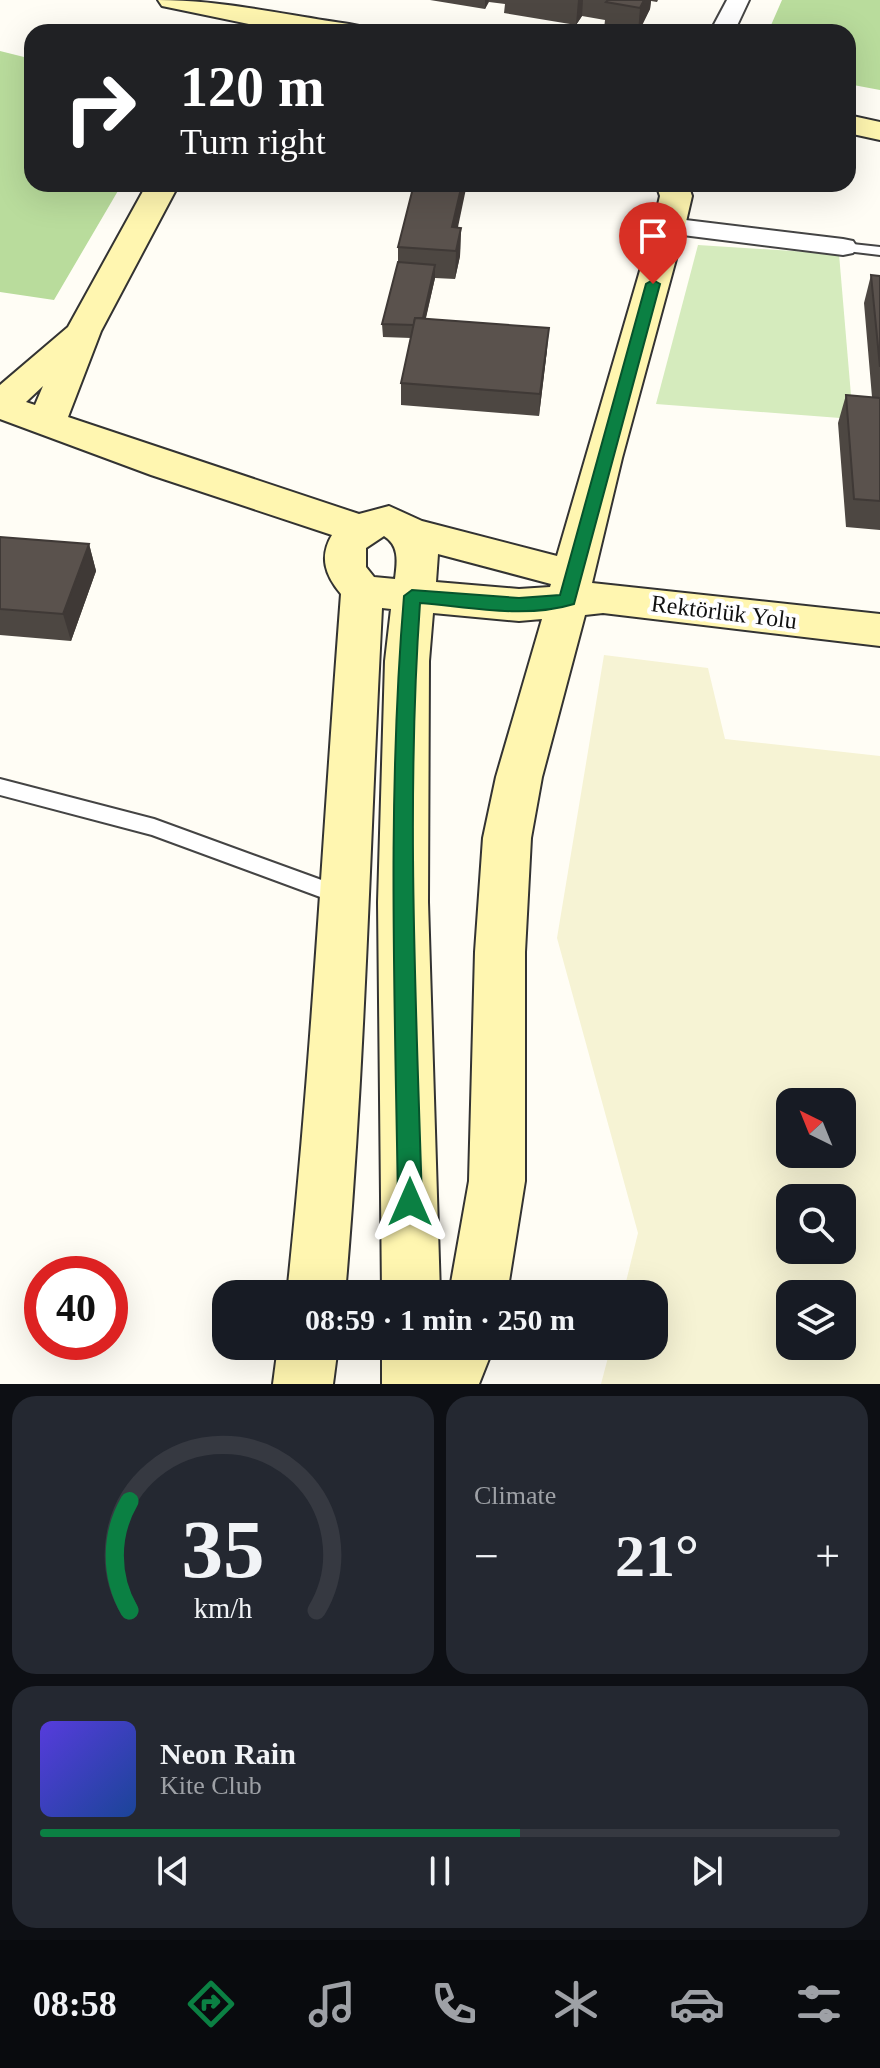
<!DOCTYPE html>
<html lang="en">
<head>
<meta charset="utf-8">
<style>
  body { margin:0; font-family:Georgia,serif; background:#242831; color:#f1f3f6; height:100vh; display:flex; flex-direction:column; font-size:30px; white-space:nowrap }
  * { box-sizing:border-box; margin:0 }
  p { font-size:26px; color:#9ea1a6 }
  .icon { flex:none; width:44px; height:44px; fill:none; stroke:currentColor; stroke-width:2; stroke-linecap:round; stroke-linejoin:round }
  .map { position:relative; height:1384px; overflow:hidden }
  .panel { display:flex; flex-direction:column; gap:12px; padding:12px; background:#0d0f14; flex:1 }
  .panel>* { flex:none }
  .top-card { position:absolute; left:24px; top:24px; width:832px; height:168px; border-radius:24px; box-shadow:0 8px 32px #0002; background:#202124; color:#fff; overflow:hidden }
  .needle { width:52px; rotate:317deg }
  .controls { position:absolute; left:776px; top:1088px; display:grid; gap:16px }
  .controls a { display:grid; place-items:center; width:80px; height:80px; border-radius:16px; background:#171b24; box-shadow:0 8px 32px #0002; font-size:40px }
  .speed { position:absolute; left:24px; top:1256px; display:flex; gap:16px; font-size:40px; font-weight:700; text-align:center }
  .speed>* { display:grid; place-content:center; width:104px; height:104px; border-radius:50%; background:#171b24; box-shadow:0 8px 32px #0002; line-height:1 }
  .speed .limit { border:12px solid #d22; background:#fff; color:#111 }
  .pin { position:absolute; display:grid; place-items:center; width:68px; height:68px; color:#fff; margin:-82px -34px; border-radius:50% 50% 50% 0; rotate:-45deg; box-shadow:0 0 8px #0007 }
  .pin .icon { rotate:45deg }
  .me { position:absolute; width:88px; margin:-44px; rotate:0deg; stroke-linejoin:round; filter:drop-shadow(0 0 6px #0008) }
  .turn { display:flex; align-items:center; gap:28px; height:168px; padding:0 24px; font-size:36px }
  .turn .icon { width:104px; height:104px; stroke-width:2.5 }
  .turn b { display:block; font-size:56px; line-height:68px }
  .big { font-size:60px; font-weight:700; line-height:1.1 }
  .panel .card { flex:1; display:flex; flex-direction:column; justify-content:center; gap:12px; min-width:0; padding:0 28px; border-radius:24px; background:#242831 }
  .panel .dial { align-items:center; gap:0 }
  .dial svg { height:208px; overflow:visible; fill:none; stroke:#363941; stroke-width:7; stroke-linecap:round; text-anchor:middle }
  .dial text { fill:#f1f3f6; stroke:none }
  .song { display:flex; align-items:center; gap:24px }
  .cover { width:96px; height:96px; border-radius:12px; background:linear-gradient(135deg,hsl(250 70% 55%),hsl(220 70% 35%)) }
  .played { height:8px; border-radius:4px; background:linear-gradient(90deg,#0b8043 60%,#363941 60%) }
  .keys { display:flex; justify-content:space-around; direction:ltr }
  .heat { display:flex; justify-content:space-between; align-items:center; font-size:44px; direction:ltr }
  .panel .tiles { flex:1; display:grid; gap:12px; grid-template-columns:1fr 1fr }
  .card:last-child { grid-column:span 2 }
  .trip { position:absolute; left:212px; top:1280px; width:456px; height:80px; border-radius:24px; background:#171b24; box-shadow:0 8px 32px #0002; font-weight:700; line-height:80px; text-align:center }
  .tab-bar { display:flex; height:128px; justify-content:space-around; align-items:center; background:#090b0e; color:#9ea1a6 }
  .tab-bar .icon { width:56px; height:56px }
  .tab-bar .on { color:#0b8043 }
  .tab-bar b { font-size:36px; color:#f1f3f6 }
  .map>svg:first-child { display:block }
</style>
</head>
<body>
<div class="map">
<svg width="880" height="1384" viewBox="0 0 880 1384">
  <rect width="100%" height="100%" fill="#fffdf5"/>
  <!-- farmland -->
  <path fill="#f6f3d4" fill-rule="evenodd" d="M604,655l104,13 17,71 155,17v628h-279l10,-38h43v-52h-31l15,-61 -81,-295zM790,1102h52v52h-52zM790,1198h52v52h-52zM790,1294h52v52h-52z"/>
  <!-- green -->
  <polygon fill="#d5ebbd" points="698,245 839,254 853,419 656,404"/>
  <!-- forest -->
  <g fill="#b9dc9c">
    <polygon points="782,0 880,0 880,90 848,84 848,32 768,32"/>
    <polygon points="0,51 32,59 32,184 122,184 54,300 0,292"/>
  </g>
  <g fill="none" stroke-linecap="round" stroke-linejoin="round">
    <defs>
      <g id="lane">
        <polygon points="843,243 880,247 880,255 838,250 836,247"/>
        <polygon points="0,779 154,819 349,890 352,896 349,902 342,905 152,835 0,795"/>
      </g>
      <g id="street">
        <polygon points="727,0 749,0 734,32 710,32"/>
        <polygon points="669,218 843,239 853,241 857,247 853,253 843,255 659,232 656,226 659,220"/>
      </g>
      <g id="secondary">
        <path d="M158,0c64,0 127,15 191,24l10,2 4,6h-76l-125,-26z"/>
        <polygon points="848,115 880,122 880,140 848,133"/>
        <path d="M147,184h32l-78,147 -33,86 291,97 30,-8 33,15 135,35 96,-330 7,-30 -4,-12h32l4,12 -7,30 -63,232 -30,125 288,31v32l-277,-33 -18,2 -43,162 -11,61 -6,114v229l-18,113h-58l20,-113 6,-229 8,-114 13,-61 46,-158 -23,2 -86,-8 -4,48 -1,241 12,392h-58l-4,-392 7,-241 6,-52 -9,-1c-12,229 -17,458 -37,686h-58c25,-233 36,-466 54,-700 -16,-19 -22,-37 -9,-59l-181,-60 -151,-56v-34l68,-58zM43,386l-8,19 -9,-3zM384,536c16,10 13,26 11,43l-21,-2 -8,-10v-19zM438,554l113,30 -1,3 -31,2 -83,-7z"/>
        <polygon points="278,1346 338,1346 333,1384 273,1384"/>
        <polygon points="382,1346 494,1346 479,1384 382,1384"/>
      </g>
    </defs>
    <!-- lane casing -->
    <use href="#lane" stroke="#444" stroke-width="4"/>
    <!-- street casing -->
    <use href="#street" stroke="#444" stroke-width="4"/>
    <!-- secondary casing -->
    <use href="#secondary" stroke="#333" stroke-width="4"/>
    <!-- lane -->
    <use href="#lane" fill="#fff" fill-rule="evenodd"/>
    <!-- street -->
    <use href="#street" fill="#fff" fill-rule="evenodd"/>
    <!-- secondary -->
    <use href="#secondary" fill="#fff6b0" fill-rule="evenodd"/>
  </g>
  <!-- wall -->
  <g fill="#4d4742">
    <polygon points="430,0 658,0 657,2 651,1 650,9 639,32 626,32 604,29 605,20 582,16 576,25 504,13 505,4 489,2 485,9"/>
    <polygon points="458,228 461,228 460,256 455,279 435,278 426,318 547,350 539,416 401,405 401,383 411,338 383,337 382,324 398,262 398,247"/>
    <polygon points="871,275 880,276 880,530 846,527 838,423 846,395 872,397 864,303"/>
    <polygon points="0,537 89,544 96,571 71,641 0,635"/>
  </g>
  <!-- shaded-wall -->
  <g fill="#3f3936">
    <polygon points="485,0 489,0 485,9"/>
    <polygon points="578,0 583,0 582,16 576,25"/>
    <polygon points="644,0 651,0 650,9 638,32 640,8"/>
    <polygon points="462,184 467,184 453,251 452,227"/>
    <polygon points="461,228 460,256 455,279 456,251"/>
    <polygon points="435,265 435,278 421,338 421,326"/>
    <polygon points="549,328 547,350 539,416 540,394"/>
    <polygon points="89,544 96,571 71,641 63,614"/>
  </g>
  <!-- building -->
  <g fill="#5a524d" stroke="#3f3936" stroke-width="2">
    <polygon points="608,0 644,0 640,8 606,2"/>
    <polygon points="414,184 462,184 452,227 461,228 456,251 398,247"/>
    <polygon points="398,262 435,265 423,318 415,318 414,325 382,324"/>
    <polygon points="871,275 880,276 880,367"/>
    <polygon points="415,318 549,328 540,394 401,383"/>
    <polygon points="846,395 880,398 880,501 854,499"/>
    <polygon points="0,537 89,544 63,614 0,609"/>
  </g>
  <!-- route -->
  <path fill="#0b8043" stroke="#07532c" stroke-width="2" d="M653,280l7,4 -86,320c-49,15 -103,3 -154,-1 -14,199 -4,400 2,599l-4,9 -8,3 -8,-3 -4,-9c-3,-201 -11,-404 6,-606l8,-6 107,8 41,-3 86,-311z"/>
  <g text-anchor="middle" stroke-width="8" stroke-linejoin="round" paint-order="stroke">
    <!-- street labels -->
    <g font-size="24" fill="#111" stroke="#fff">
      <text transform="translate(724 612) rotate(7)" y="8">Rektörlük Yolu</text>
    </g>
  </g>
</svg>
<div class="controls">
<a><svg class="needle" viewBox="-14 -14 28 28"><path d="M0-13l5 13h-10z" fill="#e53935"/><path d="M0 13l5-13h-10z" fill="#9ea1a6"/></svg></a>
<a><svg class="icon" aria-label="search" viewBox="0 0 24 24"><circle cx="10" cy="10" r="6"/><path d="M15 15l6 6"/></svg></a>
<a><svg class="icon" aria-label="layers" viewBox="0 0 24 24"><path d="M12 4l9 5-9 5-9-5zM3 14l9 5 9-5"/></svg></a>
</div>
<div class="speed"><div class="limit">40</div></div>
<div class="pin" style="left:653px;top:284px;background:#d93025"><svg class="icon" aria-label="arrive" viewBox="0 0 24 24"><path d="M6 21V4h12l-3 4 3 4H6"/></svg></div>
<svg class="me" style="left:410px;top:1202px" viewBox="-20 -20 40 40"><path d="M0-17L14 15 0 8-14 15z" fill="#0b8043" stroke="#fff" stroke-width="4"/></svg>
<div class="trip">08:59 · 1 min · 250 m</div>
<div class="top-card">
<div class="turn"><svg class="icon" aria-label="right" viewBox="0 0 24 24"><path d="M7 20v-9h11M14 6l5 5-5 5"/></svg><div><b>120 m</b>Turn right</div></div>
</div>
</div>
<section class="panel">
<div class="tiles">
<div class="card dial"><svg viewBox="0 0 100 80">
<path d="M14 69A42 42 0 1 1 86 69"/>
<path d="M14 69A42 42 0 0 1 14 27" stroke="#0b8043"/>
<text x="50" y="56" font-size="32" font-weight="700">35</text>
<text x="50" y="72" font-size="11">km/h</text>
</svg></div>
<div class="card"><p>Climate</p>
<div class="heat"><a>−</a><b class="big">21°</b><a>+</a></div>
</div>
<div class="card">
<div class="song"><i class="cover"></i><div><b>Neon Rain</b><p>Kite Club</p></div></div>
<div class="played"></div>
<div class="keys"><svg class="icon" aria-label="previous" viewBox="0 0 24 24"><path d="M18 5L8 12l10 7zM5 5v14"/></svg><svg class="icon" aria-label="pause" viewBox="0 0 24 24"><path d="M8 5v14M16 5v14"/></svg><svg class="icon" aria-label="next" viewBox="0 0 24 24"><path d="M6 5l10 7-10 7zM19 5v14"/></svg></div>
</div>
</div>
</section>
<nav class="tab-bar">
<b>08:58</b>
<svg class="icon on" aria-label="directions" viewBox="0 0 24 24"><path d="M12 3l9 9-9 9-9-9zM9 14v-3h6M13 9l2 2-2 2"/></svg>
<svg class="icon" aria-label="music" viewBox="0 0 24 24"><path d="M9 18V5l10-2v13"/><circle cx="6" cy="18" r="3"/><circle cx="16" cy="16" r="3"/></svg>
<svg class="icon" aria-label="phone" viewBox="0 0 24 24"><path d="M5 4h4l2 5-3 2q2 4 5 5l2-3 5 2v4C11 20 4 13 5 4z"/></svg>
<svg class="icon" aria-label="climate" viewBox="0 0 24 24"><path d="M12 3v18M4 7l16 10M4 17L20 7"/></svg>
<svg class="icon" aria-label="car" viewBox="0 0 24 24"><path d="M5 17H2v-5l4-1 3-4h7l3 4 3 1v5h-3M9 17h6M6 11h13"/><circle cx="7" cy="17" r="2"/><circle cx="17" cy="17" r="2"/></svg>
<svg class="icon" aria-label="filters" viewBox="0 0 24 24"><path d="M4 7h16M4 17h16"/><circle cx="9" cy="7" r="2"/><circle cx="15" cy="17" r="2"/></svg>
</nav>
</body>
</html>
